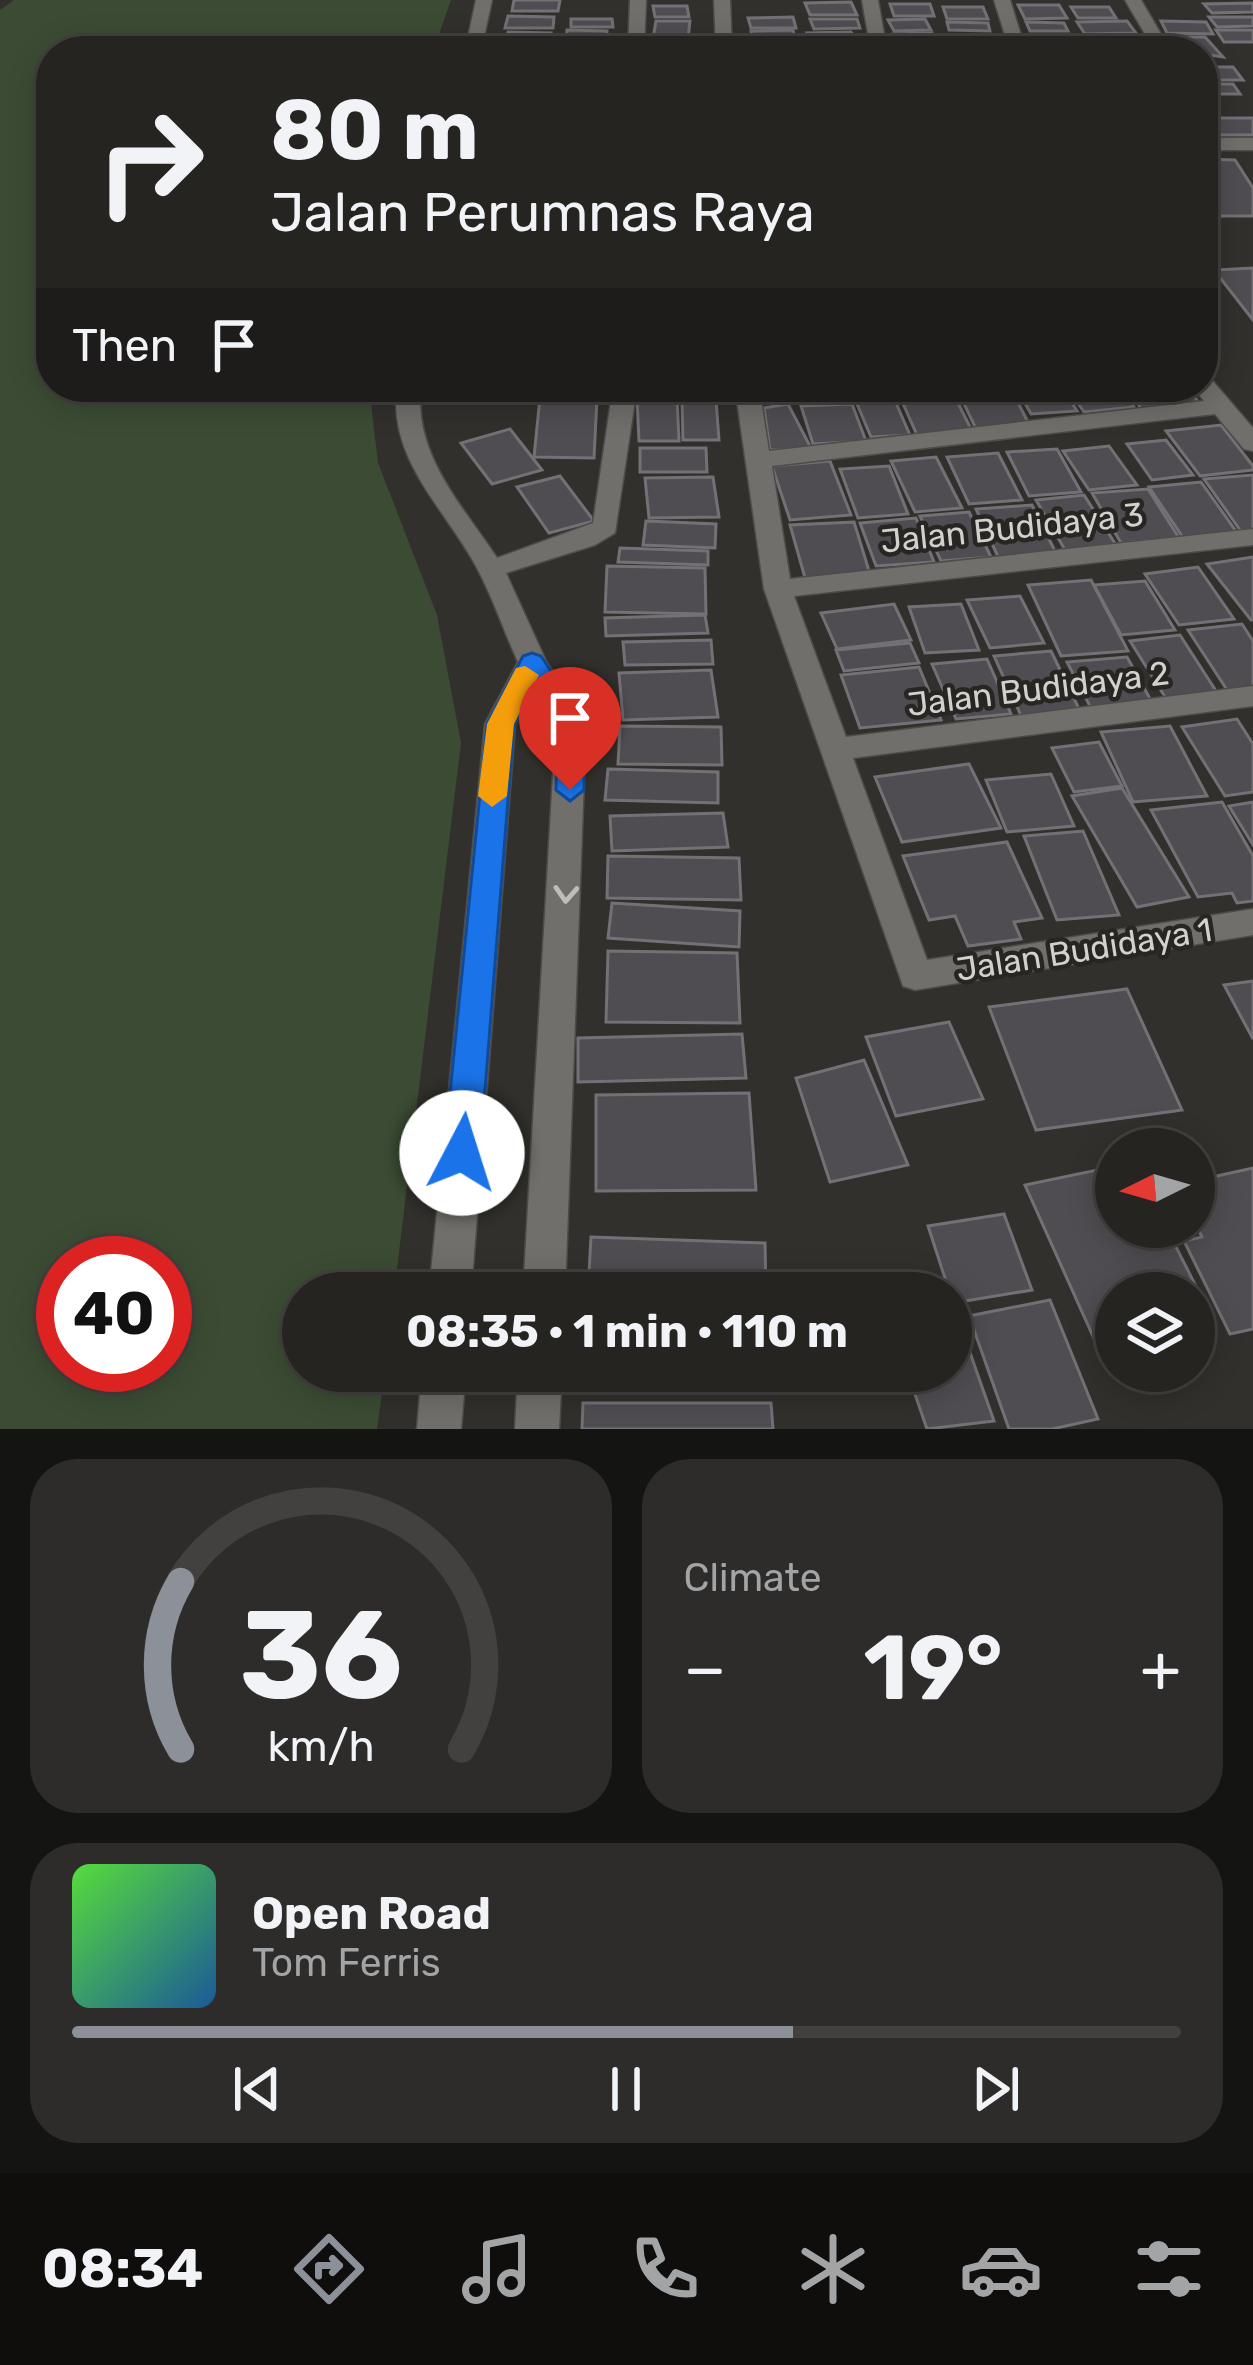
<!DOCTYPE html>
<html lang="en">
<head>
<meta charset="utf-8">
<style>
  body { margin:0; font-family:Rubik,sans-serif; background:#2d2c2a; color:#f1f3f6; height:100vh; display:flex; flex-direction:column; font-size:45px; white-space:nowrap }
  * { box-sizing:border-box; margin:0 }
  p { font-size:39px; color:#a3a4a5 }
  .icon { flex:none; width:66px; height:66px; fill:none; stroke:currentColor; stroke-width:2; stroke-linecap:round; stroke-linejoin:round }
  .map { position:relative; height:1429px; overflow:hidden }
  .drawer { display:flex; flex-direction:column; gap:30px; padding:30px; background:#141412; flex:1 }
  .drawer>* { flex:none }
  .guide { position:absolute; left:36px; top:36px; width:1182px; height:366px; border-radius:48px; box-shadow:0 6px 30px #0003,0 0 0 3px #42413f; background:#252421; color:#f1f3f6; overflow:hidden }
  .needle { width:78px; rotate:265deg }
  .fabs { position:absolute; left:1095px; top:1128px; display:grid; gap:24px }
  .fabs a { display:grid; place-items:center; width:120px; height:120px; border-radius:50%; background:#252421; box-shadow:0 6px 30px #0003,0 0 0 3px #42413f; font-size:60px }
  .speed { position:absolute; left:36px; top:1236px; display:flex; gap:24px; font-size:60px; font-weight:700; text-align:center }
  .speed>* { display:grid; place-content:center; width:156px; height:156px; border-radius:50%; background:#252421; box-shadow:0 6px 30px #0003,0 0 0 3px #42413f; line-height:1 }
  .speed .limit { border:18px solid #d22; background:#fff; color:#111 }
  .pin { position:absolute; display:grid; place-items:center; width:102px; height:102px; color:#fff; margin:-123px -51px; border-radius:50% 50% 50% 0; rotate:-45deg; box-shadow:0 0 12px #0007 }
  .pin .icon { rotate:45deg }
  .me { position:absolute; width:132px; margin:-66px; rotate:5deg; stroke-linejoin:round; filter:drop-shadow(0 0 9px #0008) }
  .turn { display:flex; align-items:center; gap:42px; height:252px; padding:0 36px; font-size:54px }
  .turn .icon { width:156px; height:156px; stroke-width:2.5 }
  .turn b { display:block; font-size:84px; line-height:102px }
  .then { display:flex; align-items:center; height:114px; padding:0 36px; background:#0003; gap:24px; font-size:45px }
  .big { font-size:90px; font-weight:700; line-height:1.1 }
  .drawer .tile { flex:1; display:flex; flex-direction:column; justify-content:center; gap:18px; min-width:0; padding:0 42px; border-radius:48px; background:#2d2c2a }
  .drawer .dial { align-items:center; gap:0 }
  .dial svg { height:312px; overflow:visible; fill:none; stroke:#42413f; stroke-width:7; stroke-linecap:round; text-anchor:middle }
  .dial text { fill:#f1f3f6; stroke:none }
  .song { display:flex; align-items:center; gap:36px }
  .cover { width:144px; height:144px; border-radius:18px; background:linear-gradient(135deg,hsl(110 70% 55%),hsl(210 70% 35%)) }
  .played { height:12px; border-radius:6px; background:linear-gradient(90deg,#8c9099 65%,#42413f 65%) }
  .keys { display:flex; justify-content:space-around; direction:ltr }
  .heat { display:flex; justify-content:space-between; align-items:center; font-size:66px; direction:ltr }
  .drawer .tiles { flex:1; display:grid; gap:30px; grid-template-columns:1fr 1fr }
  .tile:last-child { grid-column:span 2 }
  .trip { position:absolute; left:282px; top:1272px; width:690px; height:120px; border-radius:60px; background:#252421; box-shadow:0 6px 30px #0003,0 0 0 3px #42413f; font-weight:700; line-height:120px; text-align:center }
  .tabs { display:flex; height:192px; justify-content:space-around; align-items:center; background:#0f0e0d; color:#a3a4a5 }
  .tabs .icon { width:84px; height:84px }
  .tabs .current { color:#8c9099 }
  .tabs b { font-size:54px; color:#f1f3f6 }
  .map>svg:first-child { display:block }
</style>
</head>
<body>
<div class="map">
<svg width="1253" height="1429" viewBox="0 0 1253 1429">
  <rect width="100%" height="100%" fill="#31302c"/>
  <!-- green -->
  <path fill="#3c4c34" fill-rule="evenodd" d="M14,0h437l-18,51h-382v336h318l9,76 59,152 24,128 -67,550h-91v78h82l-8,58h-377v-1419zM63,1263h102v102h-102z"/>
  <!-- building -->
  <g fill="#4f4d51" stroke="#737175" stroke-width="3">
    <polygon points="514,0 560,0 558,11 512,11"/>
    <polygon points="851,2 857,15 810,15 805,3"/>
    <polygon points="1253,3 1253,12 1212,13 1204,4"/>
    <polygon points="890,4 930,4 934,16 894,16"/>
    <polygon points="1018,5 1059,5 1067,18 1025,19"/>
    <polygon points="653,6 687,6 689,17 655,17"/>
    <polygon points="943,7 983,7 988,19 947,19"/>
    <polygon points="1071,7 1109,7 1116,18 1078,18"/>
    <polygon points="508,16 554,17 553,28 505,28"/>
    <polygon points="793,17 796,28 751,28 748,18"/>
    <polygon points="1209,17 1253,17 1253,26 1217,27"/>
    <polygon points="571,19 612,19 613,27 571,27"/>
    <polygon points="810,19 857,19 860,28 814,29"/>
    <polygon points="925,19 931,30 894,31 888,20"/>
    <polygon points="656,21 690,21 688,39 653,38"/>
    <polygon points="1127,21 1136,33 1085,34 1077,22"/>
    <polygon points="1161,21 1206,22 1213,34 1167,33"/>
    <polygon points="947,22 988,23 990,31 949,30"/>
    <polygon points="1026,22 1064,23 1068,31 1030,31"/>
    <polygon points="567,30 607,31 606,38 566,38"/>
    <polygon points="793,30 796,42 753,43 751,31"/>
    <polygon points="1216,30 1253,30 1253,42 1224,42"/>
    <polygon points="508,32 551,33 548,51 503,51"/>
    <polygon points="851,32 857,42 813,44 807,33"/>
    <polygon points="932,33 936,42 896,42 893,34"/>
    <polygon points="1037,35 1073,36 1078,47 1042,47"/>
    <polygon points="1086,37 1134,37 1140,47 1092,48"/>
    <polygon points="1171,37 1205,37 1223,57 1182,51"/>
    <polygon points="1203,67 1233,67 1243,80 1203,80"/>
    <polygon points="1203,84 1233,84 1240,94 1203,94"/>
    <polygon points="1205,118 1253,118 1253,135 1215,135"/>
    <polygon points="1203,159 1235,160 1253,188 1253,216 1203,216"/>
    <polygon points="1253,268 1253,320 1214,270"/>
    <polygon points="444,387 510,387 509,398 442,399"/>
    <polygon points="545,387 602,387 602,395 544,394"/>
    <polygon points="680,387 712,387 712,398 680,397"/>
    <polygon points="766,387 833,387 836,395 772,401"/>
    <polygon points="950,387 972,431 917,435 897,390"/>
    <polygon points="956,387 1010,387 1030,426 976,429"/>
    <polygon points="1016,387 1062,387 1077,411 1031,414"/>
    <polygon points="1067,387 1119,387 1134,407 1084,412"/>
    <polygon points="1125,387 1186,387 1201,405 1144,412"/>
    <polygon points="893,396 910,435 871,437 855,399"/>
    <polygon points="540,397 597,398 594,458 534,457"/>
    <polygon points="637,398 677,398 679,441 639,441"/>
    <polygon points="682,400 716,400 719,440 683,440"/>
    <polygon points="788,404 812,450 770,450 764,408"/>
    <polygon points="852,404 866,441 813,444 801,406"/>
    <polygon points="1221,425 1253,466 1253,470 1200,476 1166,431"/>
    <polygon points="510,429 542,470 492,484 461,443"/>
    <polygon points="1166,440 1193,475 1152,480 1127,444"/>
    <polygon points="1109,446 1137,485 1089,490 1063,451"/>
    <polygon points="640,448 706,448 707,472 640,472"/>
    <polygon points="1057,449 1081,492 1029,496 1007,452"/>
    <polygon points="998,453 1022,500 969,504 947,457"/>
    <polygon points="936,457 962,508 915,512 891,461"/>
    <polygon points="830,461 851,515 790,520 772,466"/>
    <polygon points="889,466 908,514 858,518 840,469"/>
    <polygon points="1253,475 1253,536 1245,537 1204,479"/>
    <polygon points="560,476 594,521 549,533 517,487"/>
    <polygon points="713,477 719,517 649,518 645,478"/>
    <polygon points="1201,482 1238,534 1184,539 1149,487"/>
    <polygon points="1148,489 1179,538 1121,543 1092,493"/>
    <polygon points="1084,495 1116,545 1065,550 1036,500"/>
    <polygon points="1032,505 1058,557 1000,561 976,509"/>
    <polygon points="969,512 991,557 941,561 920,516"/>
    <polygon points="916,518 934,562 876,566 860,523"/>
    <polygon points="646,521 716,524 715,548 643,545"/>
    <polygon points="854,522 870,574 805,578 790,525"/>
    <polygon points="620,548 708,551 708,565 618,562"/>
    <polygon points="1253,557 1253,620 1251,620 1207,564"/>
    <polygon points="607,566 705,568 706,614 605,612"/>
    <polygon points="1198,567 1234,619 1179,625 1145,574"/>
    <polygon points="1091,580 1128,651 1061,656 1028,585"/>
    <polygon points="1145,581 1175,630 1121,635 1094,585"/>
    <polygon points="1020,596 1044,643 990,648 967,600"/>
    <polygon points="894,604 911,640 837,649 821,613"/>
    <polygon points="961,604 979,650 925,653 909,607"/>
    <polygon points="705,615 708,633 606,636 605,618"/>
    <polygon points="1242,624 1253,641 1253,687 1227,690 1188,630"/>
    <polygon points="1180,635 1218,694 1167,700 1130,641"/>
    <polygon points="711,640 713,664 625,665 623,642"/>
    <polygon points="910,643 919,663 844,671 836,650"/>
    <polygon points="1051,651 1082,715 1023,720 994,656"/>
    <polygon points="1127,657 1154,706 1093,712 1067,662"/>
    <polygon points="987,659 1011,714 956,719 932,664"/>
    <polygon points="919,667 941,720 860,728 841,675"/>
    <polygon points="711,670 718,717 623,720 619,673"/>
    <polygon points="1237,719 1253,744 1253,792 1225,796 1182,727"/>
    <polygon points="620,726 721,727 722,765 618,764"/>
    <polygon points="1170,726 1207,796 1133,802 1101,732"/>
    <polygon points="1099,742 1122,786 1074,792 1052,748"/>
    <polygon points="969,764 1001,828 902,842 875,777"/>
    <polygon points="608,769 718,772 718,803 605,800"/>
    <polygon points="1051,774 1074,826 1007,832 986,780"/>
    <polygon points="1122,788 1189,897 1137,907 1072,796"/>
    <polygon points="1222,802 1253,856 1253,901 1237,903 1232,893 1198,897 1151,810"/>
    <polygon points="1253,802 1253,845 1229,806"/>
    <polygon points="723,813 728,847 612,851 610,816"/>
    <polygon points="1083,831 1119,915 1057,920 1024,836"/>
    <polygon points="1007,842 1042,918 1014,922 1021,939 968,946 955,916 929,920 903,856"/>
    <polygon points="608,856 739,858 741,900 607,898"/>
    <polygon points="612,903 740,911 739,947 608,938"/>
    <polygon points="608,951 737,953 740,1023 606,1022"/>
    <polygon points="1253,981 1253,1039 1224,985"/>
    <polygon points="1127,989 1182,1110 1036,1130 989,1007"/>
    <polygon points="949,1022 983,1099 896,1116 866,1037"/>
    <polygon points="742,1034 746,1078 578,1082 578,1038"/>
    <polygon points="864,1060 908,1165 830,1182 796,1078"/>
    <polygon points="749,1093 756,1190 596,1191 596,1095"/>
    <polygon points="1116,1166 1116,1227 1166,1227 1215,1324 1194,1329 1194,1293 1116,1293 1116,1348 1100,1352 1025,1185"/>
    <polygon points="1253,1168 1253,1329 1230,1334 1184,1241 1202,1237 1194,1221 1194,1181"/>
    <polygon points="1004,1214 1032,1290 953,1303 928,1226"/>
    <polygon points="591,1237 765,1243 766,1293 588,1291"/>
    <polygon points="1050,1300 1098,1419 1052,1429 1009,1429 969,1316"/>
    <polygon points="960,1324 994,1421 927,1429 907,1371 951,1371 951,1326"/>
    <polygon points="587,1371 767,1371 767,1385 587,1380"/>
    <polygon points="583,1403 771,1403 773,1429 582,1429"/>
  </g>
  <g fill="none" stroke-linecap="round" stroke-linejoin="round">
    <defs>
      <g id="minor">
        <polygon points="476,0 492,0 481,51 465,51"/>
        <polygon points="630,0 646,0 644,51 628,51"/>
        <polygon points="714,0 730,0 732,51 716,51"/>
        <polygon points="862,0 878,0 887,51 871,51"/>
        <polygon points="994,0 1010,0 1026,51 1010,51"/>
        <polygon points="1125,0 1141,0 1171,51 1155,51"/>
        <rect x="1203" y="138" width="50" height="12"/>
        <polygon points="1203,377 1211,379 1253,428 1253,451 1244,449 1215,414 772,466 790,579 1253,529 1253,545 794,596 846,737 1253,686 1253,706 853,758 927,960 1253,909 1253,935 915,990 903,986 764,589 735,387 759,387 769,451 1204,401 1193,387 1203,387"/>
        <path d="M397,387h24c-8,67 41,118 76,171l96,-35 20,-136h24l-22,146 -20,12 -89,28 40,88 40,62 -21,570h-42l33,-570 -22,-35 -19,36 -44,569h-42l56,-569 33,-62c-14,-31 -25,-64 -41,-94 -32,-60 -89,-108 -80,-181z"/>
        <polygon points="422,1371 466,1371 461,1429 417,1429"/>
        <polygon points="518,1371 562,1371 559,1429 515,1429"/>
      </g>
    </defs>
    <!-- minor casing -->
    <use href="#minor" stroke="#4d4c48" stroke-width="3"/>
    <!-- minor -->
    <use href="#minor" fill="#716f6b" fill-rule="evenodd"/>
  </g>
  <!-- one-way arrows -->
  <defs><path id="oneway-chevron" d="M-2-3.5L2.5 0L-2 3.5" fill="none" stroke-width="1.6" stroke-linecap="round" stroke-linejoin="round" transform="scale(3)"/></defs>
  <use stroke="#bfbdba" href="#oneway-chevron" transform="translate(566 894) rotate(93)"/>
  <!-- route -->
  <polygon fill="#1a73e8" stroke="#114b97" stroke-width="3" points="532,653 541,656 585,723 584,790 570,801 556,790 557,723 533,685 514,724 480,1153 474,1164 462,1169 450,1164 444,1153 487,724 523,656"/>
  <!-- slow -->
  <polygon fill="#f59e0b" points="525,666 539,675 514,724 507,796 492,807 478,796 487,724 516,668"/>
  <g text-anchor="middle" stroke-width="9" stroke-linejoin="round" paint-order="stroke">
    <!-- street labels -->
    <g font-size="33" fill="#d2d1ce" stroke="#272622">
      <text transform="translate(1012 527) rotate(-6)" y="12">Jalan Budidaya 3</text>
      <text transform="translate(1038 688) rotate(-7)" y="12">Jalan Budidaya 2</text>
      <text transform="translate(1084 949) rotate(-9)" y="12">Jalan Budidaya 1</text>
    </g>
  </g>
</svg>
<div class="fabs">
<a><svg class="needle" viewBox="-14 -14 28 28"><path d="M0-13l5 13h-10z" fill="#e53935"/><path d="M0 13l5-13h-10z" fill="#a3a4a5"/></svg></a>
<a><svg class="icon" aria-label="layers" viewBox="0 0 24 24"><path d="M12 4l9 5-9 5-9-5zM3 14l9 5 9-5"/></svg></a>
</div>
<div class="speed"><div class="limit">40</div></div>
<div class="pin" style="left:570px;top:790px;background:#d93025"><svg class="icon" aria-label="arrive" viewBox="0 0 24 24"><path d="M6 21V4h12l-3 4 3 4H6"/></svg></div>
<svg class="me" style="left:462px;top:1153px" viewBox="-20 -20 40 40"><circle r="19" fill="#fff"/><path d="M0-13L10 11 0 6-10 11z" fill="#1a73e8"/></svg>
<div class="trip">08:35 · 1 min · 110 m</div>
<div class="guide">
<div class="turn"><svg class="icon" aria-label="right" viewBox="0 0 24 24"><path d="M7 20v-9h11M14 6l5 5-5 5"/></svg><div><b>80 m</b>Jalan Perumnas Raya</div></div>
<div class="then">Then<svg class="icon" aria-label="arrive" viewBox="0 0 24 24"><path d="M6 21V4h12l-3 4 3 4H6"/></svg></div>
</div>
</div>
<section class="drawer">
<div class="tiles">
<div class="tile dial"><svg viewBox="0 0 100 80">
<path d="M14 69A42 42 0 1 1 86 69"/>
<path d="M14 69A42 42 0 0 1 14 26" stroke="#8c9099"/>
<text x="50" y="56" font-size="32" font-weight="700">36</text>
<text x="50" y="72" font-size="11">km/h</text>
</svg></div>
<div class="tile"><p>Climate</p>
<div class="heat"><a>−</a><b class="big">19°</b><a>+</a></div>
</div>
<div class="tile">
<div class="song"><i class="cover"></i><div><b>Open Road</b><p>Tom Ferris</p></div></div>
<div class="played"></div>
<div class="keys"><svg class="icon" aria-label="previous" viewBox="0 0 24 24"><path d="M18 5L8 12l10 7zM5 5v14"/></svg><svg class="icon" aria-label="pause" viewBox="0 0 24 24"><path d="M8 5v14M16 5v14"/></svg><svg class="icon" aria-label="next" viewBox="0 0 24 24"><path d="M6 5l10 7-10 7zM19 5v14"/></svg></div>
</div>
</div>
</section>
<nav class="tabs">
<b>08:34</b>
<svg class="icon current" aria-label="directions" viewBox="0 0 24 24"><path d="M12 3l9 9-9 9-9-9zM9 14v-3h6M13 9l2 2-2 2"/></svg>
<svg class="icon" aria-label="music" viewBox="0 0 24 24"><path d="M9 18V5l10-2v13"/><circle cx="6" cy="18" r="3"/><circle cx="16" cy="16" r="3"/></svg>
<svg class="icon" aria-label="phone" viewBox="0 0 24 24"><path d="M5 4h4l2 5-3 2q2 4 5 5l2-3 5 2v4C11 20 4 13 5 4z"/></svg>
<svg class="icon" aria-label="climate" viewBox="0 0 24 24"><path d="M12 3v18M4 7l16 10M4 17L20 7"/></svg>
<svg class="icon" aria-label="car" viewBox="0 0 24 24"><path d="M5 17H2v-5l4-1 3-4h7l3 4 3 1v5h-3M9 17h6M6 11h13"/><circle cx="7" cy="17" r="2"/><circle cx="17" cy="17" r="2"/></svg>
<svg class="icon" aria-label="filters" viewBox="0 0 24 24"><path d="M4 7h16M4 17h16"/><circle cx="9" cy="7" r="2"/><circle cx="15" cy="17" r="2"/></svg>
</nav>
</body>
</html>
